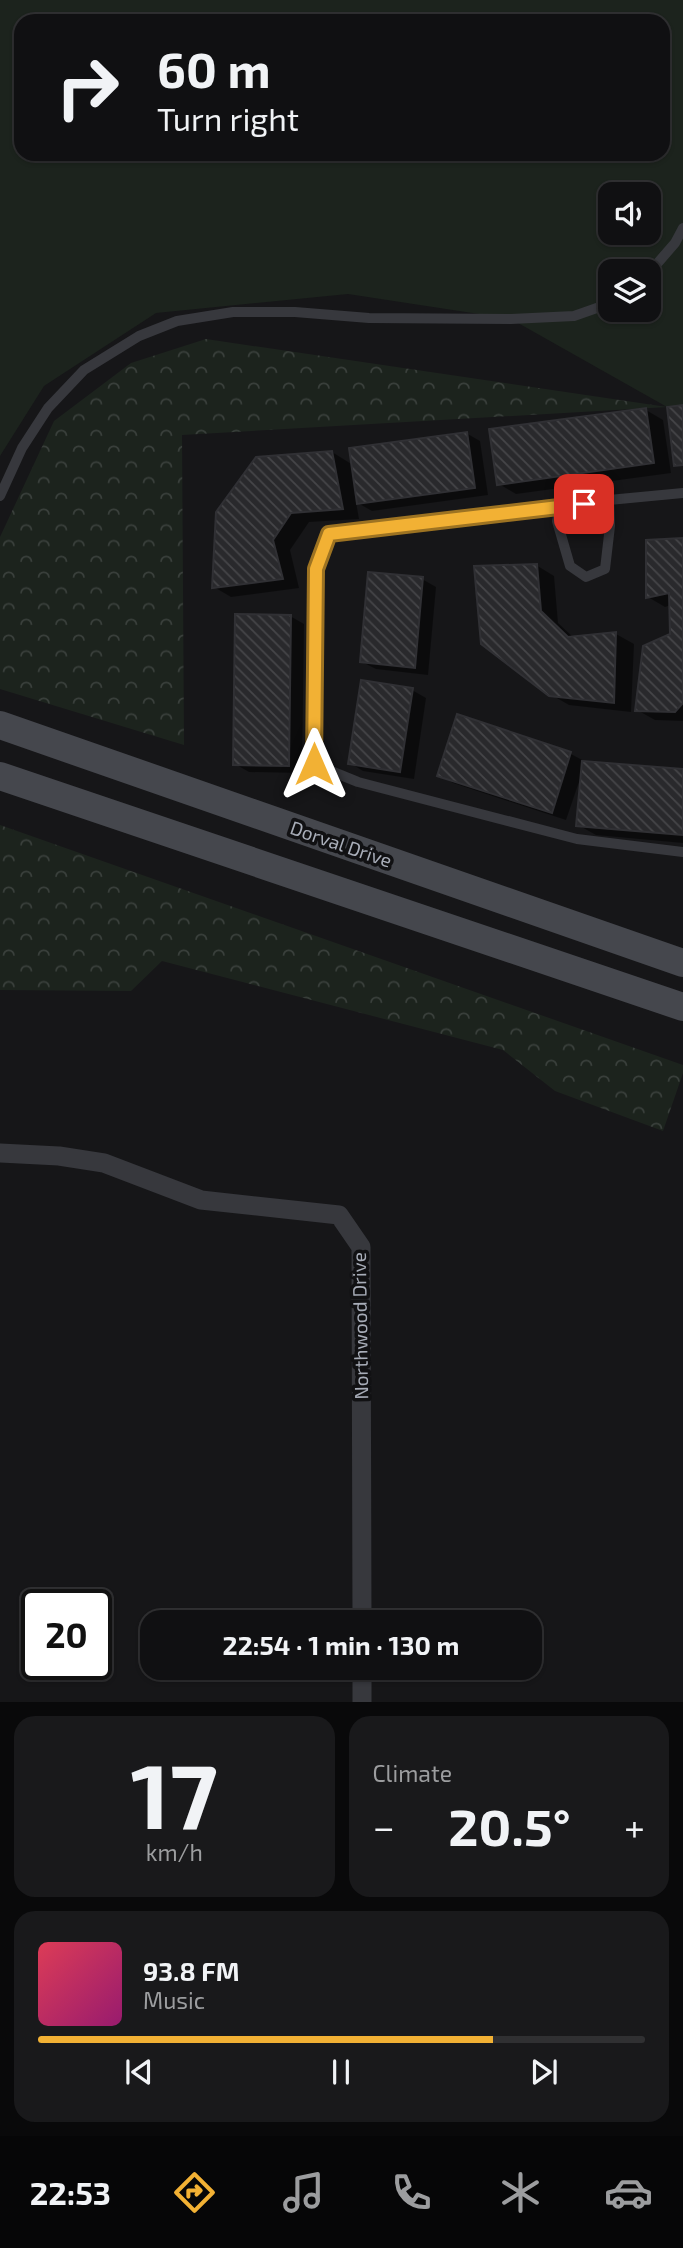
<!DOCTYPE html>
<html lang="en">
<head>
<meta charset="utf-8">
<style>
  body { margin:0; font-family:"Exo 2",sans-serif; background:#19191b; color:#f1f3f6; height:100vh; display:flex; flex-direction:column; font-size:26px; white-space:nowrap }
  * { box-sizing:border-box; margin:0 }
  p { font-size:23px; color:#9c9d9f }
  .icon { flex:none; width:38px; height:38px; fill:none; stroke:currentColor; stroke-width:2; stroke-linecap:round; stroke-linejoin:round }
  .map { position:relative; height:1702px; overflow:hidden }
  .panel { display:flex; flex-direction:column; gap:14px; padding:14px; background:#09090a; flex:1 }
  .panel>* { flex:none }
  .hud { position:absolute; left:14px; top:14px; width:656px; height:147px; border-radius:21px; box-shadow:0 2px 5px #0004,0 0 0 2px #303032; background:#101012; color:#f1f3f6; overflow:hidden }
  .fabs { position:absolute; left:598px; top:182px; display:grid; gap:14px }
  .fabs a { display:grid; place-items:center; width:63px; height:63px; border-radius:14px; background:#101012; box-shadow:0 2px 5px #0004,0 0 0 2px #303032; font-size:35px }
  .speed { position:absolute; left:21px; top:1589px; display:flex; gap:14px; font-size:35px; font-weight:700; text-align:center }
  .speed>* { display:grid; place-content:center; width:91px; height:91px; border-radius:50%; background:#101012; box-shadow:0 2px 5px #0004,0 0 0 2px #303032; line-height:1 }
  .speed .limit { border:4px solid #111; border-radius:10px; background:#fff; color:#111 }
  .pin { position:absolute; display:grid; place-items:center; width:60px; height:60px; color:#fff; margin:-30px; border-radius:14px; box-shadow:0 4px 10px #0006 }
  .me { position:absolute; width:77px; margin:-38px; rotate:0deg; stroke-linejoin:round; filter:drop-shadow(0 0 5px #0008) }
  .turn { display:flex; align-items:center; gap:24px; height:147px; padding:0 28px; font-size:32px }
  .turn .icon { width:91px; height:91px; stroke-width:2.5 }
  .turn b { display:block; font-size:49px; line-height:60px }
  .big { font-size:52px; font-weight:700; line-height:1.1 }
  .panel .widget { flex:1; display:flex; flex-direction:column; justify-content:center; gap:10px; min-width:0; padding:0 24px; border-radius:21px; background:#19191b }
  .panel .dial { align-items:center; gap:0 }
  .dial b { font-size:91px; line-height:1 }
  .song { display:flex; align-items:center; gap:21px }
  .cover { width:84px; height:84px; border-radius:10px; background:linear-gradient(135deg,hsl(350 70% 55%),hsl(320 70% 35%)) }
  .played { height:7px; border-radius:4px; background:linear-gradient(90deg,#f2b134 75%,#303032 75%) }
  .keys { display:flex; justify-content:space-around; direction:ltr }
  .heat { display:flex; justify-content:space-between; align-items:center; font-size:38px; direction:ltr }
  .panel .tiles { flex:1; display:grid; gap:14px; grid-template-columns:1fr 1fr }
  .widget:last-child { grid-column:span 2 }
  .trip { position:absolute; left:140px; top:1610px; width:402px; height:70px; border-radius:21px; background:#101012; box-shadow:0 2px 5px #0004,0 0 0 2px #303032; font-weight:700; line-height:70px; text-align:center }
  .tabs { display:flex; height:112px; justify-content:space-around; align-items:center; background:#060607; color:#9c9d9f }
  .tabs .icon { width:49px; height:49px }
  .tabs .current { color:#f2b134 }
  .tabs b { font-size:32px; color:#f1f3f6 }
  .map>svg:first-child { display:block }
</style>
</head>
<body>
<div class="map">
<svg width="683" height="1702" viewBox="0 0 683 1702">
  <defs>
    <pattern id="forest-crowns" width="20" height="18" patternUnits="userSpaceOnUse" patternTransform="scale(1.75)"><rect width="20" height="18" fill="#1c231d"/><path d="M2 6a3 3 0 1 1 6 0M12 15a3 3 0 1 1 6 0" fill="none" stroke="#3a403c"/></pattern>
    <pattern id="building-back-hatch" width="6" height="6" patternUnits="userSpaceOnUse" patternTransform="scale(1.75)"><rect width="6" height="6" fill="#29292c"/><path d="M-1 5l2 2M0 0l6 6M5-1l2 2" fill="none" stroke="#454548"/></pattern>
  </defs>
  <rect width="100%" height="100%" fill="#161618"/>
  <!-- green -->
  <path fill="#1c231d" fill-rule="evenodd" d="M0,0h683v407h-16l-156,-88 -163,-25 -192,19 -112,73 -44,70zM21,21h642v133h-642zM611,194h38v39h-38zM611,271h38v39h-38z"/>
  <!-- forest -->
  <g fill="url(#forest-crowns)">
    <polygon points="206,339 667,407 182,435 184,745 0,689 0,537 54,421 131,363"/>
    <polygon points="0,825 683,1065 683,1073 663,1131 555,1091 503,1050 162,961 131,991 0,990"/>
  </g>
  <!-- shadow -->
  <g fill="#0007">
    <polygon points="646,410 663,420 671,473 516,494 499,484"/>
    <polygon points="466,433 480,441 488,495 372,511 356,502 359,519 309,522 290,550 299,588 231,597 214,587 332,452 353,465"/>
    <polygon points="683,540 683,721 655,720 637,710 671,636 671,605 665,607 648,597"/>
    <polygon points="536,565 554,576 558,623 574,638 616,634 634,644 631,712 569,705 550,694 482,643"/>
    <polygon points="422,579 436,587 428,675 376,669 362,662"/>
    <polygon points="290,616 304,624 302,773 249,772 235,764"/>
    <polygon points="412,690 426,698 414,779 363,771 350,763"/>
    <polygon points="458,717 571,754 584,761 683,771 683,843 596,835 578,825 582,773 566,820 453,783 439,775"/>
  </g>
  <!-- building -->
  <g fill="url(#building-back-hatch)" stroke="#303034" stroke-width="2">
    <polygon points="683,405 683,465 674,466 667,407"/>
    <polygon points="646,408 654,463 497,485 489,429"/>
    <polygon points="467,432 475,488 357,504 349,448"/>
    <polygon points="332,451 343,509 291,513 273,540 283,579 212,588 216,512 256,457"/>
    <polygon points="683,538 683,703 675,712 635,711 643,646 670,634 669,593 646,598 646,540"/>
    <polygon points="537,564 541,611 568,637 616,632 614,703 549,696 481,644 474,566"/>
    <polygon points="368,572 423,577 415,668 360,662"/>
    <polygon points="235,614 291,615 289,766 233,765"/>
    <polygon points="361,680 413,688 400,772 348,764"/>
    <polygon points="457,714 571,752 552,813 437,776"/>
    <polygon points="582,761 683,769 683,835 576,826"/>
  </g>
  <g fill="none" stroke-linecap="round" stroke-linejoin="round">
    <!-- service -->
    <g stroke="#37383d" stroke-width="10">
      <polyline points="649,273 675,243 683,228"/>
      <polyline points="683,493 609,500 560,508 329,534 316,569 314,764 358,782 577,839 683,852"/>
      <polyline points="0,496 22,448 48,408 84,370 139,336 177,321 233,312 295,312 369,318 511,319 574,316 611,303"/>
      <polyline points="560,508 557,521 570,566 586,577 605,569 610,526 609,500"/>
    </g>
    <!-- minor -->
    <g stroke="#37383d" stroke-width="19">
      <polyline points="0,1153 59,1156 104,1163 201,1200 339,1215 361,1247 362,1622"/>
      <polyline points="362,1668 362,1702"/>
    </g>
    <!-- secondary -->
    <g stroke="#45474d" stroke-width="28">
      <polyline points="0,725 683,963"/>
      <polyline points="0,776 683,1007"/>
    </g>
  </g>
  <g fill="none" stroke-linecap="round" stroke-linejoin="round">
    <defs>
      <polyline id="route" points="314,764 316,569 329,534 584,504"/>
    </defs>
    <!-- route casing -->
    <use href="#route" stroke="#9d7322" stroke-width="18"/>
    <!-- route -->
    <use href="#route" stroke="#f2b134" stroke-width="12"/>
  </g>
  <g text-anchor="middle" stroke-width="7" stroke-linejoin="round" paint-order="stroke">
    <!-- street labels -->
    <g font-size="19" fill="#a8adb8" stroke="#111113">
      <text transform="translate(341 844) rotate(19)" y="7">Dorval Drive</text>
      <text transform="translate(360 1326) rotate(-91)" y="7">Northwood Drive</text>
    </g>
  </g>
</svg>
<div class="fabs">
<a><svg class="icon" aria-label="sound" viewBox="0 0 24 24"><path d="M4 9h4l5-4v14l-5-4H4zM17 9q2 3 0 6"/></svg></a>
<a><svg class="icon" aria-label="layers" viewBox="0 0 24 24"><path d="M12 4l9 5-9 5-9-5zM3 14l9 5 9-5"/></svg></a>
</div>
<div class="speed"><div class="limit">20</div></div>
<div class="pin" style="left:584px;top:504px;background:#d93025"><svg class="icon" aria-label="arrive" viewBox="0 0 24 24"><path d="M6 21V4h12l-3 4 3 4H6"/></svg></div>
<svg class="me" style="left:314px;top:764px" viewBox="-20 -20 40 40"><path d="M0-17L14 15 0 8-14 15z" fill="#f2b134" stroke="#fff" stroke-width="4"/></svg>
<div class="trip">22:54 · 1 min · 130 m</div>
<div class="hud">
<div class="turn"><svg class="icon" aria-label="right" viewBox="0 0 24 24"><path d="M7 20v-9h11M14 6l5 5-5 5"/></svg><div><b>60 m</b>Turn right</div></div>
</div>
</div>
<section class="panel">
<div class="tiles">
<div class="widget dial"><b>17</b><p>km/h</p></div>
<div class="widget"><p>Climate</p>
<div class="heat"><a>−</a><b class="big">20.5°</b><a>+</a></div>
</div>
<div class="widget">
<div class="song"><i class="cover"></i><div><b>93.8 FM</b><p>Music</p></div></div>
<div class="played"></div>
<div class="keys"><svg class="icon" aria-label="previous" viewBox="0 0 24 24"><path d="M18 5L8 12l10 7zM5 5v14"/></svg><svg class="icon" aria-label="pause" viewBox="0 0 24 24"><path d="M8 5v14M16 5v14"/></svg><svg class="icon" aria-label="next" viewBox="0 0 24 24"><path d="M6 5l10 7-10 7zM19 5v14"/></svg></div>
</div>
</div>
</section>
<nav class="tabs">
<b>22:53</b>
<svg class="icon current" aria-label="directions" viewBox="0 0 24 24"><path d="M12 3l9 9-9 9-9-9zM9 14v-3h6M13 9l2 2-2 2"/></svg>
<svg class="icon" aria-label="music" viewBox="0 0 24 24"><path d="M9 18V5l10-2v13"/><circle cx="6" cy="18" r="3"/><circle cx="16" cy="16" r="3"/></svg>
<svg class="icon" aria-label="phone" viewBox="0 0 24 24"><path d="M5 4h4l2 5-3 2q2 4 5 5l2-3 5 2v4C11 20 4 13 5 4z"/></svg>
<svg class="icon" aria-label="climate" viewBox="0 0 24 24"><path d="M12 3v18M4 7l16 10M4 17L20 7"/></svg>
<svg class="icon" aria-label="car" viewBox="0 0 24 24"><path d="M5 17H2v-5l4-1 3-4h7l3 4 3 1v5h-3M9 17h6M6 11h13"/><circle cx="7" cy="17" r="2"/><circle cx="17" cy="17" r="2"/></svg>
</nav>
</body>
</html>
